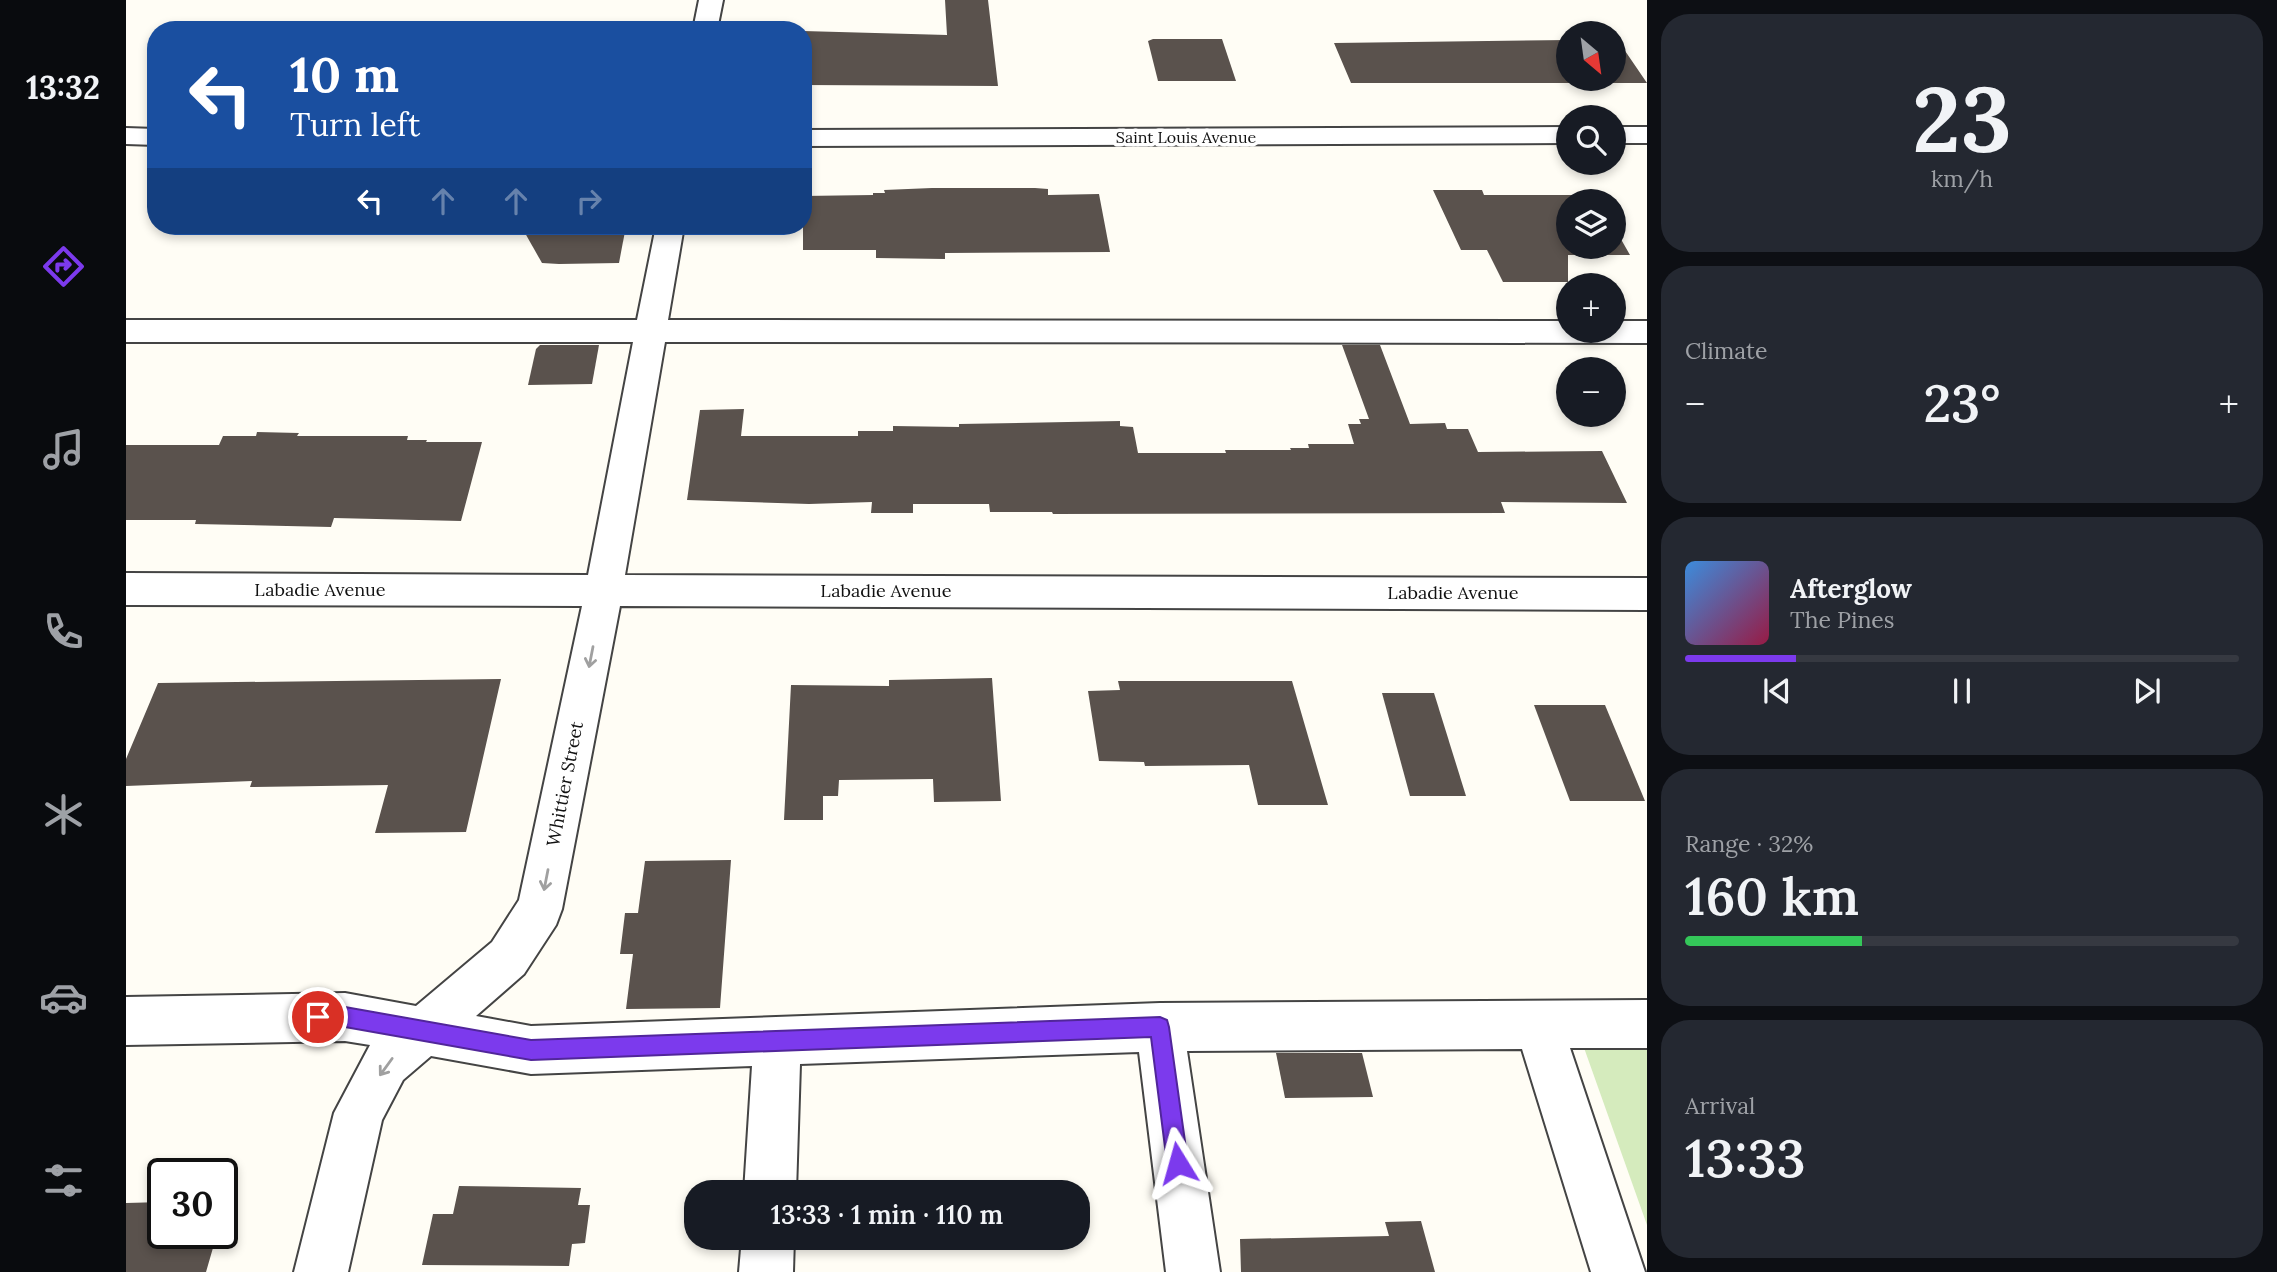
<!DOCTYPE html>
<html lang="en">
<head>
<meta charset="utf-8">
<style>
  body { margin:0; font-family:Lora,serif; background:#242831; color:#f1f3f6; height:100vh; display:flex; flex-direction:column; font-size:26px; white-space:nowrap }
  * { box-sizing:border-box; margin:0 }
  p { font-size:23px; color:#9ea1a6 }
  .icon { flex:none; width:38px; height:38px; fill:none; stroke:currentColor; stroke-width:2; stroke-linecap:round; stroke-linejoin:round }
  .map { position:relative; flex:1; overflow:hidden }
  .panel { display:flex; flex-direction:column; gap:14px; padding:14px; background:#0d0f14; width:630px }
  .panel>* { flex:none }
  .banner { position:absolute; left:21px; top:21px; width:665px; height:214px; border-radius:28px; box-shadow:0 4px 10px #0003; background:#1a4fa0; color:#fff; overflow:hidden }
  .needle { width:46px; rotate:151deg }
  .fabs { position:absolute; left:1430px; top:21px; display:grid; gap:14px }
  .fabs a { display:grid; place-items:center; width:70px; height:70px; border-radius:50%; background:#171b24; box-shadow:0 4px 10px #0003; font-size:35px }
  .speed { position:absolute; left:21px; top:1158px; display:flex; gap:14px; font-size:35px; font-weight:700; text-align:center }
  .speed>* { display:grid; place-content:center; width:91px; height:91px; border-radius:50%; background:#171b24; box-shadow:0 4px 10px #0003; line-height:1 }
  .speed .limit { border:4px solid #111; border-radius:10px; background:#fff; color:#111 }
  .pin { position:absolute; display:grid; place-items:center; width:60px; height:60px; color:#fff; margin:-30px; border:4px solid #fff; border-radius:50%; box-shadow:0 2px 7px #0007 }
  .me { position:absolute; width:77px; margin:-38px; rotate:352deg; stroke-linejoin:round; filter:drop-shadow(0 0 5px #0008) }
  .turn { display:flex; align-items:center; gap:24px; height:147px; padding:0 28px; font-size:32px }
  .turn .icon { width:91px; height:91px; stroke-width:2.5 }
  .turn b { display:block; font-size:49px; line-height:60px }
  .lanes { display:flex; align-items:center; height:66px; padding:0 28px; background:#0003; justify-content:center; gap:35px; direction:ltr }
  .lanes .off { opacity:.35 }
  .big { font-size:52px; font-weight:600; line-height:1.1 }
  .panel .tile { flex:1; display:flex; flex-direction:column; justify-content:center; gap:10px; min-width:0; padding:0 24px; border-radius:28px; background:#242831 }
  .panel .dial { align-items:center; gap:0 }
  .dial b { font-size:91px; line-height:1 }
  .song { display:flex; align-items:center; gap:21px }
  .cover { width:84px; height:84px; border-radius:10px; background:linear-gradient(135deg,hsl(210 70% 55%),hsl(340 70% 35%)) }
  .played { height:7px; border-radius:4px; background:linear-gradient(90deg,#7c3aed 20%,#363941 20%) }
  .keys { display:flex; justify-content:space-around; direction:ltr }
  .heat { display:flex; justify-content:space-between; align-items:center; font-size:38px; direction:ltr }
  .charge { height:10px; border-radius:5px; background:linear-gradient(90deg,#34c759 32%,#363941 0) }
  .trip { position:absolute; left:558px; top:1180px; width:406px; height:70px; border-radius:28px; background:#171b24; box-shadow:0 4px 10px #0003; font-weight:600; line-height:70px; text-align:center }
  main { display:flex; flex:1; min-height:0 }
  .tabs { display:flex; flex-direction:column; width:126px; justify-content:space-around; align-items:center; background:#090b0e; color:#9ea1a6 }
  .tabs .icon { width:49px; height:49px }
  .tabs .active { color:#7c3aed }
  .tabs b { font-size:32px; color:#f1f3f6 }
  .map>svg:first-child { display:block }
</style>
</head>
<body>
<main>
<nav class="tabs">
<b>13:32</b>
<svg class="icon active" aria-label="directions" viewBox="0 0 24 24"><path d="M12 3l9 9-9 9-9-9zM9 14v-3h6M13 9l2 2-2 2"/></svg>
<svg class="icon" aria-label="music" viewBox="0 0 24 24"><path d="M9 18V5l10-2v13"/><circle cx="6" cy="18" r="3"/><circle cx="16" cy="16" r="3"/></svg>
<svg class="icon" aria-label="phone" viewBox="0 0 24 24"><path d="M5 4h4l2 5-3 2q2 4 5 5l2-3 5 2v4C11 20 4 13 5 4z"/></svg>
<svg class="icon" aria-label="climate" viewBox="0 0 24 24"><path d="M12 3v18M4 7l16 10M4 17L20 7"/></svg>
<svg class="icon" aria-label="car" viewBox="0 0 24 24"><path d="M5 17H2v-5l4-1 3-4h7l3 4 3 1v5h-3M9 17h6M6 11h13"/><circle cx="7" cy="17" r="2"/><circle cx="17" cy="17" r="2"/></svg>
<svg class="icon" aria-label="filters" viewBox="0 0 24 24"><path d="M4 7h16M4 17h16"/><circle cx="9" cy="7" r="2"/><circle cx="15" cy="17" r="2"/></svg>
</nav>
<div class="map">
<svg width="1521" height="1272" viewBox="0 0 1521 1272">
  <rect width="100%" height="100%" fill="#fffdf5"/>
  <!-- green -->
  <polygon fill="#d5ebbd" points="1521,1044 1521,1225 1457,1045"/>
  <!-- building -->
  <g fill="#5a524d">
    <polygon points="819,0 862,0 872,86 677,85 677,31 821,35"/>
    <polygon points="1027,39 1096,39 1110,81 1032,81 1022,41"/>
    <polygon points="1442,40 1442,79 1488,79 1488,42 1493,42 1521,83 1225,83 1208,43"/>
    <polygon points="806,188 909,188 922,189 922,195 973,194 984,252 819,253 819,259 750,258 750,250 677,250 677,196 747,195 747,193 759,193 758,190"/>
    <polygon points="1307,190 1356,190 1358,195 1468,195 1472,201 1442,201 1442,247 1488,247 1488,227 1504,255 1442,255 1442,282 1377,282 1361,250 1335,250"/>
    <polygon points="395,226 500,226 493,263 433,264 416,263"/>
    <polygon points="414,345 473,345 466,384 402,385 410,349"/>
    <polygon points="1216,345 1254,345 1284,424 1319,423 1321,429 1342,429 1352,452 1476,451 1501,503 1375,502 1379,513 927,514 926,512 864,512 863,504 787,504 787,513 745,513 746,502 683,504 561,500 574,410 618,409 615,436 732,436 732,431 767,431 767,426 833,427 833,424 994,421 994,426 1007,427 1012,453 1100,453 1099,450 1165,450 1164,448 1183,448 1182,444 1228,444 1222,424 1235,424 1233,419 1243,419"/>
    <polygon points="131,432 173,433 171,436 282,436 281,440 301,440 300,442 356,442 335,521 208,518 205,527 69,524 70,520 0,520 0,445 93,445 97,436 130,436"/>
    <polygon points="866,678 875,801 808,802 807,779 713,780 712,796 697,796 697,820 658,820 665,685 763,686 763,680"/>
    <polygon points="375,679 340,832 249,833 262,785 124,787 126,781 0,786 0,759 32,683"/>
    <polygon points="992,681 1166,681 1202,805 1132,805 1123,765 1019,766 1018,762 973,761 962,691 994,690"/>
    <polygon points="1256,693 1308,693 1340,796 1284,796"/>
    <polygon points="1408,705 1479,705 1519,801 1444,801"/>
    <polygon points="605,860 594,1008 500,1009 507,954 494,954 499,913 512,913 519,861"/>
    <polygon points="1150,1053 1236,1053 1247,1097 1159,1098"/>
    <polygon points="333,1186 455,1188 452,1205 464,1205 459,1243 446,1244 443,1266 296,1265 307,1214 327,1214"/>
    <polygon points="37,1202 37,1234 91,1234 80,1272 0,1272 0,1203"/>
    <polygon points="1295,1221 1309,1272 1115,1272 1114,1239 1263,1236 1259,1222"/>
  </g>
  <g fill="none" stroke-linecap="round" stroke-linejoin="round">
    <defs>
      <g id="minor">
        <polygon points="573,0 597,0 591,30 567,30"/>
        <polygon points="1442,127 1442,143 677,146 677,130"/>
        <rect x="1488" y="127" width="33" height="16"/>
        <polygon points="0,128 30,129 30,145 0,144"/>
        <polygon points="530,226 558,226 542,320 1442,321 1442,331 1488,331 1488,321 1521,321 1521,343 539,342 499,575 1521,578 1521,610 494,606 436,909 430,925 398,974 350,1016 405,1026 1034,1003 1521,1000 1521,1048 1444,1048 1519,1272 1465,1272 1396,1049 1061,1051 1094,1272 1040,1272 1013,1052 674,1064 670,1192 618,1192 626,1066 405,1074 305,1056 277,1080 256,1120 222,1272 168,1272 208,1113 244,1045 219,1041 0,1045 0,997 219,993 290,1006 366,942 393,900 456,606 0,605 0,573 462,575 507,342 0,342 0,320 511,320"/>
        <polygon points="616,1237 668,1237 667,1272 613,1272"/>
      </g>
    </defs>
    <!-- minor casing -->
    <use href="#minor" stroke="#444" stroke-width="4"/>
    <!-- minor -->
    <use href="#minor" fill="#fff" fill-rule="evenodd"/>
  </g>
  <!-- one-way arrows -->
  <defs><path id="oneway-shaft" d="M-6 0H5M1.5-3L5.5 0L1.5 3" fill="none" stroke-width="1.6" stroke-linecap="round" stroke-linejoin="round" transform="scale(1.75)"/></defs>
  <g stroke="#a0a0a0">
    <use href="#oneway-shaft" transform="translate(465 657) rotate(101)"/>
    <use href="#oneway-shaft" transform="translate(420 880) rotate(101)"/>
    <use href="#oneway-shaft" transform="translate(260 1067) rotate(126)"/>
  </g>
  <!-- route -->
  <polygon fill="#7c3aed" stroke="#51269a" stroke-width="2" points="219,1007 405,1040 1034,1017 1041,1020 1043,1027 1062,1163 1059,1171 1052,1174 1044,1171 1041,1163 1025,1037 405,1060 219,1027 192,1027 185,1024 182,1017 185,1011 192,1008"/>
  <g text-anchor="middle" stroke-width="7" stroke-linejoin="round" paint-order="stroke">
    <!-- far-street labels -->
    <g font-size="16" fill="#111" stroke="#fff">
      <text x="1060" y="143">Saint Louis Avenue</text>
    </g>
    <!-- street labels -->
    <g font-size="18" fill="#111" stroke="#fff">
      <text x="194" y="596">Labadie Avenue</text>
      <text x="760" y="597">Labadie Avenue</text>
      <text x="1327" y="599">Labadie Avenue</text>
      <text transform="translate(439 784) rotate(-79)" y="6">Whittier Street</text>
    </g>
  </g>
</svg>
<div class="fabs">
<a><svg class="needle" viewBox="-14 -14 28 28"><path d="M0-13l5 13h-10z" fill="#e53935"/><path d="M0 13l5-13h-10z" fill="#9ea1a6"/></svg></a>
<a><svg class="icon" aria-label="search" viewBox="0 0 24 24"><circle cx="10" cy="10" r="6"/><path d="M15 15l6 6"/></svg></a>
<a><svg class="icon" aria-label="layers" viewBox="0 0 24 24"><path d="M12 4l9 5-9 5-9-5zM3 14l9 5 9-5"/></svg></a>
<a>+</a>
<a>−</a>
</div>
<div class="speed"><div class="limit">30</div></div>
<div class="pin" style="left:192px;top:1017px;background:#d93025"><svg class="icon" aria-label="arrive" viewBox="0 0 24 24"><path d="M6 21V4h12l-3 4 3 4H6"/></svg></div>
<svg class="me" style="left:1052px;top:1163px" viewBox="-20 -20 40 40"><path d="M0-17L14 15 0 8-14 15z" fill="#7c3aed" stroke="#fff" stroke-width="4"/></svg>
<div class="trip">13:33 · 1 min · 110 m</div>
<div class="banner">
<div class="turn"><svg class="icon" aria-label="left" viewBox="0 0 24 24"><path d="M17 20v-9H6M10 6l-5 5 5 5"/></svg><div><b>10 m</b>Turn left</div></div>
<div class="lanes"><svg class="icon" aria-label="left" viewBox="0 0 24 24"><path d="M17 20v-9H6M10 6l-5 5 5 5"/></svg><svg class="icon off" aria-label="ahead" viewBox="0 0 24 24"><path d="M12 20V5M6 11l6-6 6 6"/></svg><svg class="icon off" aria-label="ahead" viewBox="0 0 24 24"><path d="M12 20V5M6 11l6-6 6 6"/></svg><svg class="icon off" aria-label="right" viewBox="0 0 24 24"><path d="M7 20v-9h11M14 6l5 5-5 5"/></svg></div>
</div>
</div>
<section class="panel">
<div class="tile dial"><b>23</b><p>km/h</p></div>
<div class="tile"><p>Climate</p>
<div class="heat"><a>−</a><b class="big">23°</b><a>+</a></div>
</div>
<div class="tile">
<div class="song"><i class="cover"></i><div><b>Afterglow</b><p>The Pines</p></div></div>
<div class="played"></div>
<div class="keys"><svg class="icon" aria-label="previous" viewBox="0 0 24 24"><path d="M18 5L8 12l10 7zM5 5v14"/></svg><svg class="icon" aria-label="pause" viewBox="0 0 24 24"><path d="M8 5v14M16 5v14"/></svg><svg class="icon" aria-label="next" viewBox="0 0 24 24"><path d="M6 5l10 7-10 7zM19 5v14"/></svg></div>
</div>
<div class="tile"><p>Range · 32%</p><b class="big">160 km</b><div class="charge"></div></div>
<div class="tile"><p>Arrival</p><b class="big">13:33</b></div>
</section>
</main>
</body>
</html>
